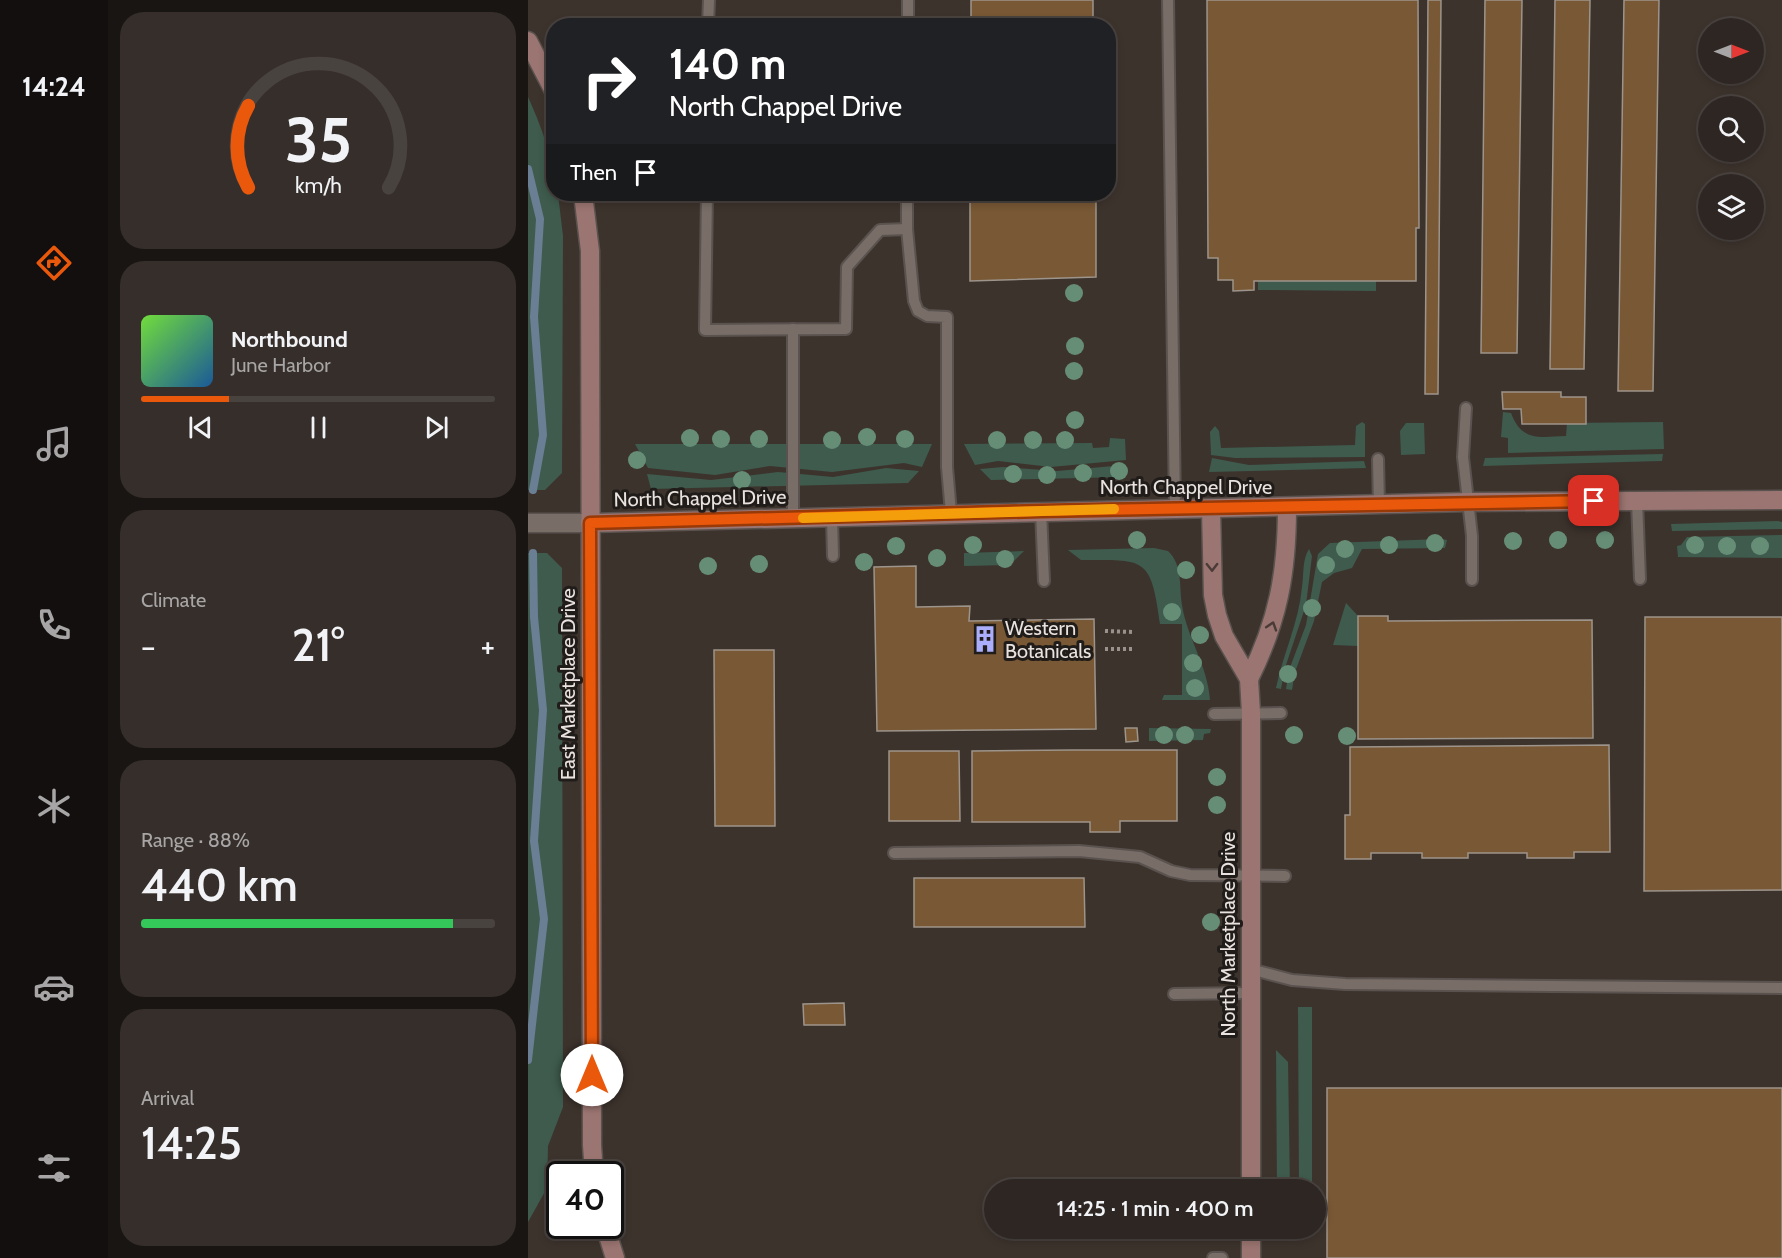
<!DOCTYPE html>
<html lang="en">
<head>
<meta charset="utf-8">
<style>
  body { margin:0; font-family:Cabin,sans-serif; background:#362e2a; color:#f1f3f6; height:100vh; display:flex; flex-direction:column; font-size:22px; white-space:nowrap }
  * { box-sizing:border-box; margin:0 }
  p { font-size:20px; color:#a7a5a5 }
  .icon { flex:none; width:33px; height:33px; fill:none; stroke:currentColor; stroke-width:2; stroke-linecap:round; stroke-linejoin:round }
  .map { position:relative; flex:1; overflow:hidden }
  .drawer { display:flex; flex-direction:column; gap:12px; padding:12px; background:#191513; width:420px }
  .drawer>* { flex:none }
  .banner { position:absolute; left:18px; top:18px; width:570px; height:183px; border-radius:24px; box-shadow:0 3px 9px #0003,0 0 0 2px #494340; background:#202124; color:#fff; overflow:hidden }
  .needle { width:39px; rotate:90deg }
  .buttons { position:absolute; left:1170px; top:18px; display:grid; gap:12px }
  .buttons a { display:grid; place-items:center; width:66px; height:66px; border-radius:50%; background:#2e2622; box-shadow:0 3px 9px #0003,0 0 0 2px #494340; font-size:30px }
  .speed { position:absolute; left:18px; top:1161px; display:flex; gap:12px; font-size:30px; font-weight:700; text-align:center }
  .speed>* { display:grid; place-content:center; width:78px; height:78px; border-radius:50%; background:#2e2622; box-shadow:0 3px 9px #0003,0 0 0 2px #494340; line-height:1 }
  .speed .limit { border:3px solid #111; border-radius:9px; background:#fff; color:#111 }
  .pin { position:absolute; display:grid; place-items:center; width:51px; height:51px; color:#fff; margin:-26px; border-radius:12px; box-shadow:0 3px 9px #0006 }
  .me { position:absolute; width:66px; margin:-33px; rotate:0deg; stroke-linejoin:round; filter:drop-shadow(0 0 4px #0008) }
  .turn { display:flex; align-items:center; gap:21px; height:126px; padding:0 24px; font-size:27px }
  .turn .icon { width:78px; height:78px; stroke-width:2.5 }
  .turn b { display:block; font-size:42px; line-height:51px }
  .then { display:flex; align-items:center; height:57px; padding:0 24px; background:#0003; gap:12px; font-size:22px }
  .big { font-size:45px; font-weight:600; line-height:1.1 }
  .drawer .widget { flex:1; display:flex; flex-direction:column; justify-content:center; gap:9px; min-width:0; padding:0 21px; border-radius:24px; background:#362e2a }
  .drawer .dial { align-items:center; gap:0 }
  .dial svg { height:156px; overflow:visible; fill:none; stroke:#494340; stroke-width:7; stroke-linecap:round; text-anchor:middle }
  .dial text { fill:#f1f3f6; stroke:none }
  .song { display:flex; align-items:center; gap:18px }
  .cover { width:72px; height:72px; border-radius:9px; background:linear-gradient(135deg,hsl(100 70% 55%),hsl(210 70% 35%)) }
  .played { height:6px; border-radius:3px; background:linear-gradient(90deg,#ea580c 25%,#494340 25%) }
  .keys { display:flex; justify-content:space-around; direction:ltr }
  .heat { display:flex; justify-content:space-between; align-items:center; font-size:33px; direction:ltr }
  .charge { height:9px; border-radius:4px; background:linear-gradient(90deg,#34c759 88%,#494340 0) }
  .trip { position:absolute; left:456px; top:1179px; width:342px; height:60px; border-radius:30px; background:#2e2622; box-shadow:0 3px 9px #0003,0 0 0 2px #494340; font-weight:600; line-height:60px; text-align:center }
  main { display:flex; flex:1; min-height:0 }
  .tabs { display:flex; flex-direction:column; width:108px; justify-content:space-around; align-items:center; background:#120f0e; color:#a7a5a5 }
  .tabs .icon { width:42px; height:42px }
  .tabs .selected { color:#ea580c }
  .tabs b { font-size:27px; color:#f1f3f6 }
  .map>svg:first-child { display:block }
</style>
</head>
<body>
<main>
<nav class="tabs">
<b>14:24</b>
<svg class="icon selected" aria-label="directions" viewBox="0 0 24 24"><path d="M12 3l9 9-9 9-9-9zM9 14v-3h6M13 9l2 2-2 2"/></svg>
<svg class="icon" aria-label="music" viewBox="0 0 24 24"><path d="M9 18V5l10-2v13"/><circle cx="6" cy="18" r="3"/><circle cx="16" cy="16" r="3"/></svg>
<svg class="icon" aria-label="phone" viewBox="0 0 24 24"><path d="M5 4h4l2 5-3 2q2 4 5 5l2-3 5 2v4C11 20 4 13 5 4z"/></svg>
<svg class="icon" aria-label="climate" viewBox="0 0 24 24"><path d="M12 3v18M4 7l16 10M4 17L20 7"/></svg>
<svg class="icon" aria-label="car" viewBox="0 0 24 24"><path d="M5 17H2v-5l4-1 3-4h7l3 4 3 1v5h-3M9 17h6M6 11h13"/><circle cx="7" cy="17" r="2"/><circle cx="17" cy="17" r="2"/></svg>
<svg class="icon" aria-label="filters" viewBox="0 0 24 24"><path d="M4 7h16M4 17h16"/><circle cx="9" cy="7" r="2"/><circle cx="15" cy="17" r="2"/></svg>
</nav>
<section class="drawer">
<div class="widget dial"><svg viewBox="0 0 100 80">
<path d="M14 69A42 42 0 1 1 86 69"/>
<path d="M14 69A42 42 0 0 1 14 27" stroke="#ea580c"/>
<text x="50" y="56" font-size="32" font-weight="700">35</text>
<text x="50" y="72" font-size="11">km/h</text>
</svg></div>
<div class="widget">
<div class="song"><i class="cover"></i><div><b>Northbound</b><p>June Harbor</p></div></div>
<div class="played"></div>
<div class="keys"><svg class="icon" aria-label="previous" viewBox="0 0 24 24"><path d="M18 5L8 12l10 7zM5 5v14"/></svg><svg class="icon" aria-label="pause" viewBox="0 0 24 24"><path d="M8 5v14M16 5v14"/></svg><svg class="icon" aria-label="next" viewBox="0 0 24 24"><path d="M6 5l10 7-10 7zM19 5v14"/></svg></div>
</div>
<div class="widget"><p>Climate</p>
<div class="heat"><a>−</a><b class="big">21°</b><a>+</a></div>
</div>
<div class="widget"><p>Range · 88%</p><b class="big">440 km</b><div class="charge"></div></div>
<div class="widget"><p>Arrival</p><b class="big">14:25</b></div>
</section>
<div class="map">
<svg width="1254" height="1258" viewBox="0 0 1254 1258">
  <rect width="100%" height="100%" fill="#3d332d"/>
  <!-- green -->
  <g fill="#3e5b4d">
    <path d="M0,97c14,31 26,62 26,97h4l5,42 -1,237 -17,17h-17z"/>
    <polygon points="730,281 848,281 848,291 730,290"/>
    <path d="M975,412l8,1c11,29 28,24 55,23l1,-13 96,-1 1,27 -156,4v-15l-7,-1z"/>
    <polygon points="834,422 837,424 837,457 707,458 683,455 682,432 687,426 691,431 693,448 827,445 828,426"/>
    <polygon points="878,423 896,423 897,454 873,455 872,431"/>
    <polygon points="582,438 597,439 598,460 523,467 470,461 447,465 436,444 564,443 565,448 581,447"/>
    <polygon points="107,444 404,444 394,467 376,463 304,472 242,466 187,475 120,468"/>
    <polygon points="1135,454 1134,461 955,466 957,458"/>
    <polygon points="684,458 721,465 836,461 838,468 681,472"/>
    <polygon points="597,465 597,477 463,480 452,469 475,467 529,471"/>
    <polygon points="358,468 391,471 380,483 123,489 119,474 183,480 250,472 305,477"/>
    <polygon points="1250,521 1254,522 1254,529 1144,531 1143,524"/>
    <polygon points="1254,535 1254,558 1150,557 1149,546 1153,545 1159,537"/>
    <polygon points="914,539 919,540 917,548 834,549 824,568 806,573 794,582 786,621 767,672 764,690 758,689 761,670 778,625 790,554 802,543"/>
    <path d="M626,548l14,3c15,14 11,36 14,54 5,33 26,61 28,95h-48l2,-5h18v-71h-22c-9,-68 -15,-64 -79,-64l-13,-10z"/>
    <path d="M781,549l3,7 -6,49 -21,63 -4,21 -5,-1c7,-34 23,-66 26,-101 2,-13 0,-27 7,-38z"/>
    <polygon points="496,551 482,565 436,566 436,553"/>
    <polygon points="0,553 19,553 34,568 35,1107 20,1146 19,1188 0,1222"/>
    <polygon points="818,603 830,616 830,646 805,645"/>
    <polygon points="621,728 683,729 682,733 676,734 675,740 621,741"/>
    <polygon points="770,1007 784,1007 784,1189 771,1189"/>
    <polygon points="748,1050 760,1062 762,1189 749,1189"/>
  </g>
  <g fill="none" stroke-linecap="round" stroke-linejoin="round">
    <!-- stream -->
    <g stroke="#6a7e94" stroke-width="8">
      <polyline points="0,169 12,219 6,317 15,435 5,490"/>
      <polyline points="0,1060 16,919 6,841 15,710 6,617 5,553"/>
    </g>
  </g>
  <!-- building -->
  <g fill="#785835" stroke="#9d948b" stroke-width="1.5">
    <rect x="443" y="0" width="122" height="26"/>
    <polygon points="679,0 890,0 891,228 888,228 888,281 726,281 726,290 705,291 705,280 690,280 690,258 680,258"/>
    <polygon points="900,0 913,0 910,394 897,394"/>
    <polygon points="957,0 994,0 989,353 953,353"/>
    <polygon points="1027,0 1062,0 1056,369 1022,369"/>
    <polygon points="1096,0 1131,0 1125,391 1090,391"/>
    <polygon points="442,194 568,194 568,277 442,281"/>
    <polygon points="974,392 1033,392 1033,397 1058,397 1058,424 994,424 993,409 975,409"/>
    <polygon points="388,566 388,607 442,606 441,621 566,619 568,729 349,731 346,567"/>
    <polygon points="830,616 860,616 860,621 1064,620 1065,738 830,739"/>
    <polygon points="1117,617 1254,617 1254,890 1116,891"/>
    <polygon points="186,650 246,650 247,826 187,826"/>
    <polygon points="597,728 609,728 610,741 598,742"/>
    <polygon points="1081,745 1082,852 1046,852 1046,858 999,858 999,853 940,853 940,858 894,858 894,853 843,853 843,859 817,859 817,815 822,815 822,747"/>
    <polygon points="545,750 649,750 649,821 592,821 592,832 562,832 562,822 444,822 444,751"/>
    <polygon points="361,751 431,751 432,821 361,821"/>
    <polygon points="386,878 556,878 557,927 386,927"/>
    <polygon points="316,1003 317,1025 276,1025 275,1004"/>
    <rect x="799" y="1088" width="455" height="170"/>
  </g>
  <g fill="none" stroke-linecap="round" stroke-linejoin="round">
    <defs>
      <g id="lane">
        <polyline points="380,0 380,26"/>
        <polyline points="640,0 647,509"/>
        <polyline points="180,26 181,0"/>
        <polyline points="179,194 177,330 318,329 319,267 352,230 379,229"/>
        <polyline points="379,194 379,229 386,301 390,311 399,316 419,317 419,467 423,513"/>
        <polyline points="938,408 935,457 944,536 944,580"/>
        <polyline points="850,459 851,506"/>
        <polyline points="1109,501 1112,579"/>
        <polyline points="513,511 516,581"/>
        <polyline points="304,517 305,556"/>
        <polyline points="265,518 265,329"/>
        <polyline points="686,714 753,713"/>
        <polyline points="366,853 551,851 612,857 643,871 662,875 757,876"/>
        <polyline points="722,969 764,980 817,984 1254,988"/>
        <polyline points="646,994 722,993"/>
        <polyline points="685,1258 694,1258"/>
      </g>
      <polyline id="street" points="0,523 62,523"/>
      <g id="secondary">
        <polyline points="0,41 26,91"/>
        <polyline points="55,194 62,251 64,1145 66,1174"/>
        <polyline points="683,509 685,595 689,615 696,636 721,679 723,713 723,1190"/>
        <polyline points="62,523 939,502 1254,500"/>
        <path d="M721,679c29,-58 38,-106 38,-171"/>
        <polyline points="77,1226 87,1258"/>
        <polyline points="723,1228 723,1258"/>
      </g>
    </defs>
    <!-- lane casing -->
    <use href="#lane" stroke="#5a524e" stroke-width="14"/>
    <!-- street casing -->
    <use href="#street" stroke="#5a524e" stroke-width="21"/>
    <!-- secondary casing -->
    <use href="#secondary" stroke="#5a524e" stroke-width="21"/>
    <!-- path -->
    <g stroke="#9b928e" stroke-width="4" stroke-dasharray="3 3" stroke-linecap="butt">
      <polyline points="577,631 605,632"/>
      <polyline points="577,649 605,649"/>
    </g>
    <!-- lane -->
    <use href="#lane" stroke="#786d67" stroke-width="10"/>
    <!-- street -->
    <use href="#street" stroke="#786d67" stroke-width="18"/>
    <!-- secondary -->
    <use href="#secondary" stroke="#9b7571" stroke-width="18"/>
  </g>
  <!-- trees -->
  <g fill="#668e77">
    <circle cx="546" cy="293" r="9"/>
    <circle cx="547" cy="346" r="9"/>
    <circle cx="546" cy="371" r="9"/>
    <circle cx="547" cy="420" r="9"/>
    <circle cx="339" cy="437" r="9"/>
    <circle cx="162" cy="438" r="9"/>
    <circle cx="193" cy="439" r="9"/>
    <circle cx="231" cy="439" r="9"/>
    <circle cx="377" cy="439" r="9"/>
    <circle cx="304" cy="440" r="9"/>
    <circle cx="469" cy="440" r="9"/>
    <circle cx="505" cy="440" r="9"/>
    <circle cx="537" cy="440" r="9"/>
    <circle cx="109" cy="460" r="9"/>
    <circle cx="591" cy="471" r="9"/>
    <circle cx="555" cy="473" r="9"/>
    <circle cx="485" cy="474" r="9"/>
    <circle cx="519" cy="475" r="9"/>
    <circle cx="214" cy="480" r="9"/>
    <circle cx="609" cy="540" r="9"/>
    <circle cx="1030" cy="540" r="9"/>
    <circle cx="1077" cy="540" r="9"/>
    <circle cx="985" cy="541" r="9"/>
    <circle cx="907" cy="543" r="9"/>
    <circle cx="445" cy="545" r="9"/>
    <circle cx="861" cy="545" r="9"/>
    <circle cx="1167" cy="545" r="9"/>
    <circle cx="368" cy="546" r="9"/>
    <circle cx="1199" cy="546" r="9"/>
    <circle cx="1232" cy="546" r="9"/>
    <circle cx="817" cy="549" r="9"/>
    <circle cx="409" cy="558" r="9"/>
    <circle cx="477" cy="559" r="9"/>
    <circle cx="336" cy="562" r="9"/>
    <circle cx="231" cy="564" r="9"/>
    <circle cx="798" cy="565" r="9"/>
    <circle cx="180" cy="566" r="9"/>
    <circle cx="658" cy="570" r="9"/>
    <circle cx="784" cy="608" r="9"/>
    <circle cx="644" cy="612" r="9"/>
    <circle cx="672" cy="635" r="9"/>
    <circle cx="665" cy="663" r="9"/>
    <circle cx="760" cy="674" r="9"/>
    <circle cx="667" cy="688" r="9"/>
    <circle cx="636" cy="735" r="9"/>
    <circle cx="657" cy="735" r="9"/>
    <circle cx="766" cy="735" r="9"/>
    <circle cx="819" cy="736" r="9"/>
    <circle cx="689" cy="777" r="9"/>
    <circle cx="689" cy="805" r="9"/>
    <circle cx="683" cy="922" r="9"/>
  </g>
  <!-- one-way arrows -->
  <defs><path id="oneway-chevron" d="M-2-3.5L2.5 0L-2 3.5" fill="none" stroke-width="1.6" stroke-linecap="round" stroke-linejoin="round" transform="scale(1.5)"/></defs>
  <g stroke="#4b3b38">
    <use href="#oneway-chevron" transform="translate(684 567) rotate(89)"/>
    <use href="#oneway-chevron" transform="translate(744 626) rotate(-72)"/>
  </g>
  <g fill="none" stroke-linecap="round" stroke-linejoin="round">
    <defs>
      <polyline id="route" points="64,1075 62,523 513,511 1066,501"/>
    </defs>
    <!-- route casing -->
    <use href="#route" stroke="#983908" stroke-width="15"/>
    <!-- route -->
    <use href="#route" stroke="#ea580c" stroke-width="10"/>
    <!-- slow -->
    <polyline stroke="#f59e0b" stroke-width="10" points="275,518 586,509"/>
  </g>
  <!-- icons -->
  <defs>
    <symbol id="building-bare" viewBox="-9 -9 18 18"><path d="M-4-6H4V6H1V3H-1V6H-4ZM-2.5-4.3h1.7v1.8h-1.7ZM.8-4.3h1.7v1.8H.8ZM-2.5-1h1.7V.8h-1.7ZM.8-1h1.7V.8H.8Z" fill="#abaffb" stroke="#201c19" stroke-width="2.5" paint-order="stroke"/></symbol>
  </defs>
  <g fill-rule="evenodd">
    <use href="#building-bare" x="438" y="620" width="38" height="38"/>
  </g>
  <g text-anchor="middle" stroke-width="6" stroke-linejoin="round" paint-order="stroke">
    <!-- street labels -->
    <g font-size="20" fill="#e9e2df" stroke="#201c19">
      <text x="658" y="494">North Chappel Drive</text>
      <text transform="translate(172 498) rotate(-1)" y="7">North Chappel Drive</text>
      <text transform="translate(40 684) rotate(-90)" y="7">East Marketplace Drive</text>
      <text transform="translate(700 934) rotate(-90)" y="7">North Marketplace Drive</text>
    </g>
    <!-- poi labels -->
    <g font-size="20" fill="#e9e2df" stroke="#201c19" text-anchor="start">
      <text x="477" y="635">Western<tspan x="477" dy="23">Botanicals</tspan></text>
    </g>
  </g>
</svg>
<div class="buttons">
<a><svg class="needle" viewBox="-14 -14 28 28"><path d="M0-13l5 13h-10z" fill="#e53935"/><path d="M0 13l5-13h-10z" fill="#a7a5a5"/></svg></a>
<a><svg class="icon" aria-label="search" viewBox="0 0 24 24"><circle cx="10" cy="10" r="6"/><path d="M15 15l6 6"/></svg></a>
<a><svg class="icon" aria-label="layers" viewBox="0 0 24 24"><path d="M12 4l9 5-9 5-9-5zM3 14l9 5 9-5"/></svg></a>
</div>
<div class="speed"><div class="limit">40</div></div>
<div class="pin" style="left:1066px;top:501px;background:#d93025"><svg class="icon" aria-label="arrive" viewBox="0 0 24 24"><path d="M6 21V4h12l-3 4 3 4H6"/></svg></div>
<svg class="me" style="left:64px;top:1075px" viewBox="-20 -20 40 40"><circle r="19" fill="#fff"/><path d="M0-13L10 11 0 6-10 11z" fill="#ea580c"/></svg>
<div class="trip">14:25 · 1 min · 400 m</div>
<div class="banner">
<div class="turn"><svg class="icon" aria-label="right" viewBox="0 0 24 24"><path d="M7 20v-9h11M14 6l5 5-5 5"/></svg><div><b>140 m</b>North Chappel Drive</div></div>
<div class="then">Then<svg class="icon" aria-label="arrive" viewBox="0 0 24 24"><path d="M6 21V4h12l-3 4 3 4H6"/></svg></div>
</div>
</div>
</main>
</body>
</html>
